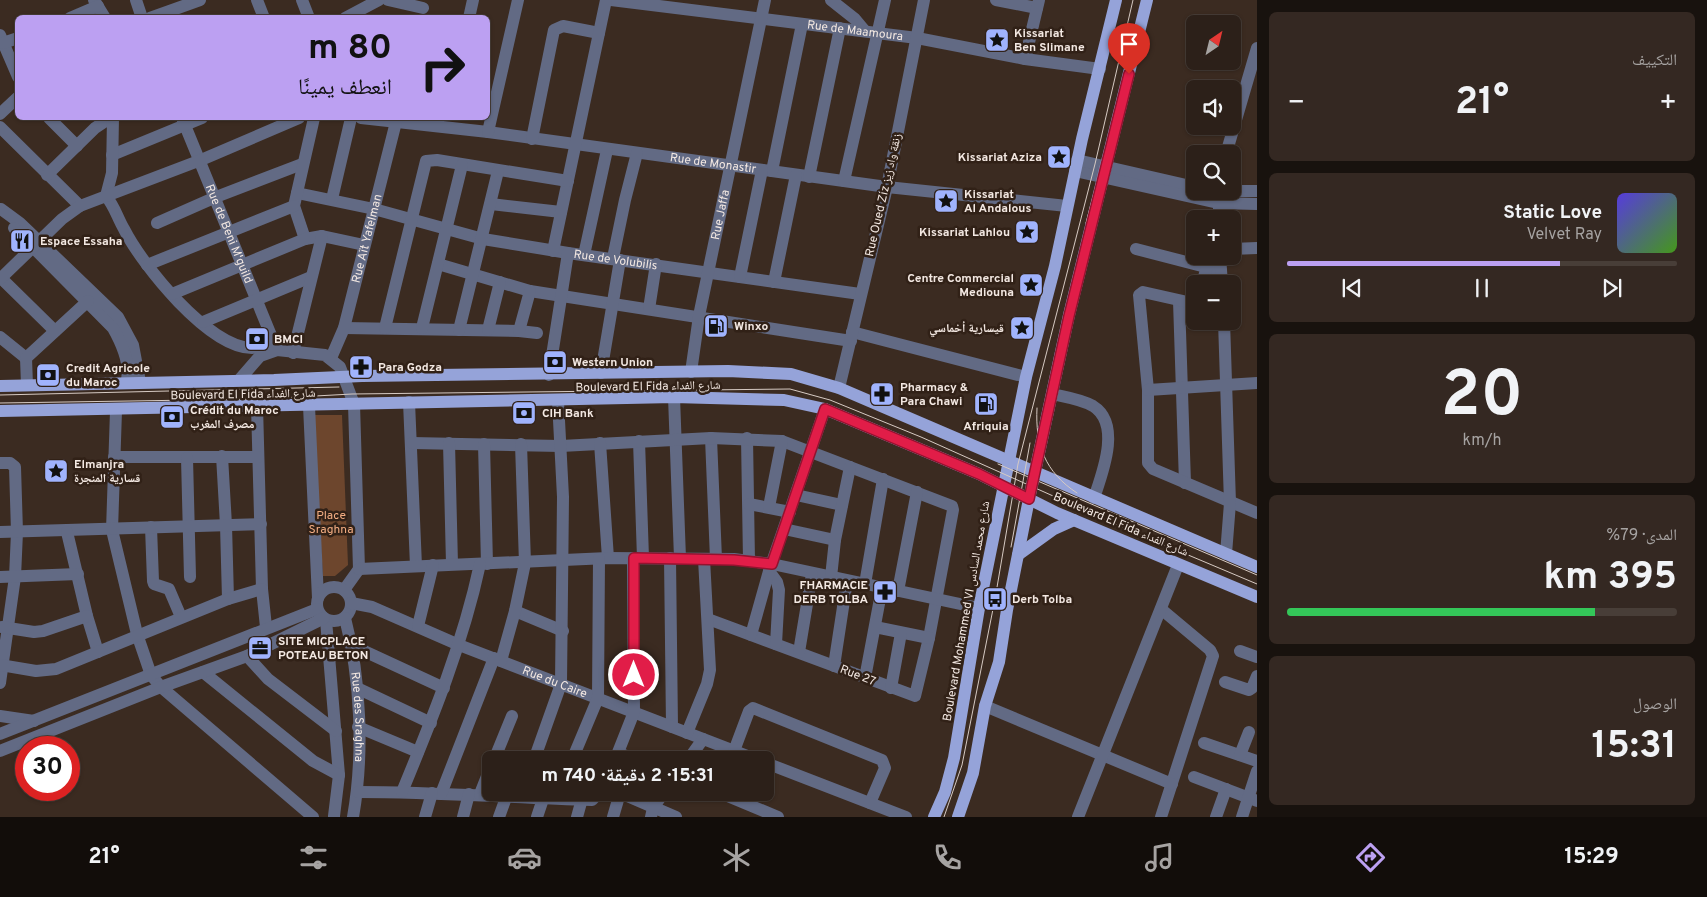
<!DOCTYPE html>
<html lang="ar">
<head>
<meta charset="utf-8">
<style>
  body { margin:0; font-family:Overpass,"Noto Naskh Arabic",sans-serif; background:#342822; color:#f1f3f6; direction:rtl; height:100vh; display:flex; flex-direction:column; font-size:19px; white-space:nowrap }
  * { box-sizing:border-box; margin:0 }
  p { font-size:16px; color:#a6a3a2 }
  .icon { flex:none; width:28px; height:28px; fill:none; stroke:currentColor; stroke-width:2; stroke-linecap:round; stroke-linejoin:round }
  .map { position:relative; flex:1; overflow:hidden; direction:ltr }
  .drawer { display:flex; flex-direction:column; gap:12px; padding:12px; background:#18120e; width:450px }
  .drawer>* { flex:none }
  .banner { position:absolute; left:15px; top:15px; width:475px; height:105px; border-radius:8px; box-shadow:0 1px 4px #0004,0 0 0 1px #483e38; direction:rtl; background:#bca0f2; color:#111; overflow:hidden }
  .needle { width:32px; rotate:35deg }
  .buttons { position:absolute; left:1186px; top:15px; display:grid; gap:10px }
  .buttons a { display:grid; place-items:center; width:55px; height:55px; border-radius:8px; background:#2c2019; box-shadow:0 1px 4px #0004,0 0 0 1px #483e38; font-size:25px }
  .speed { position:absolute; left:15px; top:736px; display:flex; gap:10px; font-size:25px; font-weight:700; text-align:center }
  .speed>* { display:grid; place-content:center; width:65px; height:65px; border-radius:50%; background:#2c2019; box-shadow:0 1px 4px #0004,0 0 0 1px #483e38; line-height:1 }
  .speed .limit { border:8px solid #d22; background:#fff; color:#111 }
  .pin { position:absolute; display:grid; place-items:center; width:42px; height:42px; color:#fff; margin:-51px -21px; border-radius:50% 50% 50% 0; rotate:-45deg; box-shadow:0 0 5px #0007 }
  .pin .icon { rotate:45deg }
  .me { position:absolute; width:55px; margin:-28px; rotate:0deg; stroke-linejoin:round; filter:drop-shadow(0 0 4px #0008) }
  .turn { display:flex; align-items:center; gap:18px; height:105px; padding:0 15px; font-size:22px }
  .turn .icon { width:65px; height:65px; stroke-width:2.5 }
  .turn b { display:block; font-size:35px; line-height:42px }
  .big { font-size:38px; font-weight:700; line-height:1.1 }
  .drawer .widget { flex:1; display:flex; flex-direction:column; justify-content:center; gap:8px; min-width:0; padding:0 18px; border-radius:8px; background:#342822 }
  .drawer .dial { align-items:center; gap:0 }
  .dial b { font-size:65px; line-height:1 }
  .song { display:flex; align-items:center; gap:15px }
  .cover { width:60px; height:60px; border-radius:8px; background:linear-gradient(135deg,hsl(250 70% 55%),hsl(100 70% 35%)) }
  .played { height:5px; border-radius:2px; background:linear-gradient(90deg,#bca0f2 70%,#483e38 70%) }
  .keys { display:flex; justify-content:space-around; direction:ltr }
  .heat { display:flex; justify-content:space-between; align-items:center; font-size:28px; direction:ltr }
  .charge { height:8px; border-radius:4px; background:linear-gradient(90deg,#34c759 79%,#483e38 0) }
  .trip { position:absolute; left:482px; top:751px; width:292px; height:50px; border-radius:8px; background:#2c2019; box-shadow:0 1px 4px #0004,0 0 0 1px #483e38; font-weight:700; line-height:50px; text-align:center; direction:rtl }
  .tabs { display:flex; height:80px; justify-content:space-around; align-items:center; background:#120d0a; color:#a6a3a2 }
  .tabs .icon { width:35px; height:35px }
  .tabs .current { color:#bca0f2 }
  .tabs b { font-size:22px; color:#f1f3f6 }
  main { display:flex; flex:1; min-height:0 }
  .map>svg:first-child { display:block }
</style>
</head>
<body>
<main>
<section class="drawer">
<div class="widget"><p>التكييف</p>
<div class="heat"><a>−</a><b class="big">21°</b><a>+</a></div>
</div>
<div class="widget">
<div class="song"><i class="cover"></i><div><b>Static Love</b><p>Velvet Ray</p></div></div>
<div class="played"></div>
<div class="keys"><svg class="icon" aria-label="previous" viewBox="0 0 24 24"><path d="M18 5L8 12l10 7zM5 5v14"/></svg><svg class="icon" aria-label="pause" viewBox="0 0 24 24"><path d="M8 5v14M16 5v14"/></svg><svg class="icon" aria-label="next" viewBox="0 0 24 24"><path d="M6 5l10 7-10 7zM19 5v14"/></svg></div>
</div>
<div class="widget dial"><b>20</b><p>km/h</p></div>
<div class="widget"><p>المدى · 79%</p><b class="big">395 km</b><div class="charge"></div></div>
<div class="widget"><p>الوصول</p><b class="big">15:31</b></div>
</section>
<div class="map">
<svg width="1257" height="817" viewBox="0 0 1257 817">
  <rect width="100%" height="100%" fill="#3b2b21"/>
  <!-- green -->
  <polygon fill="#6d462d" points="312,415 342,415 348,565 335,576 323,576"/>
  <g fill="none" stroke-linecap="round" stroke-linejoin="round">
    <!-- minor -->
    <g stroke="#626a84" stroke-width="12">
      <polyline points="94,0 105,18"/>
      <polyline points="136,0 142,18"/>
      <polyline points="257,0 264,18"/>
      <polyline points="302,0 309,18"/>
      <polyline points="388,0 423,8"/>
      <path id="s1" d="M611,0l306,38 108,21 75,10"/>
      <polyline points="831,0 855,19 865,31"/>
      <polyline points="996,0 1037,8"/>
      <polyline points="70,18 98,6"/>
      <polyline points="150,18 200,0"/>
      <polyline points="345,18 379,0"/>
      <polyline points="469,18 473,0"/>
      <polyline points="0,35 18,77"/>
      <polyline points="3,43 18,38"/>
      <polyline points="1025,59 1039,0"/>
      <polyline points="0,114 18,97"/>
      <polyline points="49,118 77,146"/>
      <path id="s2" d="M182,118l95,232"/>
      <path id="s3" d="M361,118l127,14 399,55 180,19"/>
      <polyline points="0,127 80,206"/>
      <polyline points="488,132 518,0"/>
      <polyline points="532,139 554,30 563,26 599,33"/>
      <polyline points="1226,154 1257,48"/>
      <polyline points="112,155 202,118"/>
      <polyline points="1077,160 1195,187"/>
      <polyline points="772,171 802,24"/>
      <polyline points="1075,171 1218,203 1257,204"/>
      <polyline points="47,175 95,128 110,118"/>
      <polyline points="809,177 840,28"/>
      <polyline points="844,181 885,0"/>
      <polyline points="1219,191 1219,219"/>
      <polyline points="1232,191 1257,191"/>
      <path id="s4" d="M297,193l77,16 109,30 85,14 292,41"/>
      <path d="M106,196c9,11 11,21 18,33 18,36 85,119 128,119 7,0 15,-5 22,-7"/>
      <polyline points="106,196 112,173 113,118"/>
      <polyline points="332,199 351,118"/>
      <polyline points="491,204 561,212"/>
      <polyline points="1,209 20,223 118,317 133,345 140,382"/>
      <polyline points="157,223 216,197 302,164"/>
      <path d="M14,228l99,100c9,16 19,37 13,55"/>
      <polyline points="305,239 294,206 314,118"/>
      <polyline points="1136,249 1221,271"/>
      <polyline points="1232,249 1257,248"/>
      <polyline points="553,251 606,0"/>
      <polyline points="584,255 607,150"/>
      <polyline points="1220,256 1222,284"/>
      <polyline points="613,258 625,200 637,153"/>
      <polyline points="438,264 530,291 851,341"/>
      <polyline points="147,265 294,206"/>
      <polyline points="0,277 55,331"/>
      <polyline points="740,277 762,170"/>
      <polyline points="0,279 62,219 80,206 201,160 299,118"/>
      <polyline points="774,282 796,175"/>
      <polyline points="1202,284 1207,266"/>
      <polyline points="172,294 305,239 322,236 364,245"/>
      <polyline points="1179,301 1185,483"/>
      <polyline points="1195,301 1192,303 1143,292 1139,295 1148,390 1148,463 1153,469 1257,513"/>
      <polyline points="649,309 656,264"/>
      <polyline points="1224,321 1230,503 1226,554"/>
      <polyline points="203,322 311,277"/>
      <polyline points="344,328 519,331 537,333"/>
      <polyline points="385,328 426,161 437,160 568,181"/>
      <polyline points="422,328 462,165"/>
      <polyline points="459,330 498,171"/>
      <polyline points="488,330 500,282"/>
      <polyline points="519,331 530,291"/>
      <polyline points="852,332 1026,377"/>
      <polyline points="0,337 26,358"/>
      <polyline points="293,353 322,236"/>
      <path id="s5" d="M331,358l13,-30 53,-210"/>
      <path id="s6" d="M691,372l8,-56 66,-316"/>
      <polyline points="601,373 620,260"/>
      <polyline points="549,375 568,253"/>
      <polyline points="240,379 260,356 277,350 325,355 340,367 354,404 359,569 344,590"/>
      <polyline points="27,385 26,358 88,301"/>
      <polyline points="839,388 887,187 924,0"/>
      <polyline points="1148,390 1257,383"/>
      <path d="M1052,394c13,3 29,5 41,12 29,18 9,68 1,92"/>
      <polyline points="674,397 680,558"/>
      <polyline points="409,402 416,566"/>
      <polyline points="257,406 262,589 266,627"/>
      <polyline points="309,406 318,598"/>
      <polyline points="116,411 112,530 137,634 151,675 161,687 313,817"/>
      <polyline points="711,438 716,559"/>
      <polyline points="747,438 749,561"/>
      <polyline points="639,441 643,558"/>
      <polyline points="412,443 561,446 711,438 782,441 952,506 953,510 929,638 915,696 708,619"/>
      <polyline points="449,443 452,564"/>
      <polyline points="600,443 608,558"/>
      <polyline points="484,444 487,564"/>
      <polyline points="222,456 226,525 228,599"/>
      <polyline points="114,457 258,457"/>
      <polyline points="187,458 190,577"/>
      <polyline points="0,463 10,463 15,467 17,532 15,577 0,683"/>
      <polyline points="796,495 842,505"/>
      <polyline points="749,504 790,512"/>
      <polyline points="769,507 782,441"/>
      <polyline points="151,527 153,581 154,584 169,589 181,617"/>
      <polyline points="784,529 835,540"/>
      <polyline points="0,532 261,524"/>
      <polyline points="67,532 87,616 98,652"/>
      <polyline points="670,558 672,727"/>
      <polyline points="359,569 608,558 734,559 772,564 979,608"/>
      <polyline points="769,571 777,582 779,590 776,644"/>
      <polyline points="0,577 78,574"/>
      <polyline points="831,577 835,540 850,467"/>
      <polyline points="865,584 883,479"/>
      <circle cx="334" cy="604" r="17"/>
      <polyline points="898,591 917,492"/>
      <path id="s7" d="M351,603l21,4 87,38 299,115"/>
      <polyline points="1161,609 1210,650 1213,656 1161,817"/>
      <polyline points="515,611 563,631"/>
      <path id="s8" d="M345,618c16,61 19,137 8,199"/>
      <polyline points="326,620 339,775 334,816"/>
      <polyline points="418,626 433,565"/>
      <polyline points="2,627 34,632 43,631 87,616"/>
      <polyline points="875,627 929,638"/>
      <polyline points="751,635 769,571 825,409"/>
      <polyline points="351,645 444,688"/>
      <polyline points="1240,651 1257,657"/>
      <polyline points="799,652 812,574"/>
      <polyline points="247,656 268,679 336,731"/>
      <polyline points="501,661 515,611 525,563 521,444"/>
      <polyline points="0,665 36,671 56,669 228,599 262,589"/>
      <polyline points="834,666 847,581"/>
      <polyline points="203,672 313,761 339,775"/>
      <polyline points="865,678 882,588"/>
      <polyline points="1225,682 1249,690 1252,688 1257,676"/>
      <polyline points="357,688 431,723"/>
      <polyline points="891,688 901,633"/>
      <polyline points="985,706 1172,784"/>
      <polyline points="0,716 34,721"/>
      <polyline points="358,727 418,752"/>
      <polyline points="687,733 707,684 710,670 704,559"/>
      <polyline points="0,734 317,609"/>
      <polyline points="1204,743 1257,761"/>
      <polyline points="0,751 161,687 247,656 324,618"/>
      <polyline points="734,751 749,711 753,708 882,760 885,768 870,803"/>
      <polyline points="618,753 637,760"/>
      <polyline points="1240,755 1249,732"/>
      <polyline points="494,760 512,716"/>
      <polyline points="534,760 561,684 563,497 558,401"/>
      <polyline points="572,760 598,698 599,559"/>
      <polyline points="615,760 634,712 633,558"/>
      <polyline points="688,760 703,739"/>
      <polyline points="766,763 906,817"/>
      <polyline points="1194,777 1257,801"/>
      <path d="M358,792c78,0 156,6 234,8l8,-8"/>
      <path d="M402,792c31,-75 61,-149 78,-228"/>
      <polyline points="618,792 676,817"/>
      <polyline points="718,792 778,817"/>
      <polyline points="441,794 494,658"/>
      <polyline points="480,794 491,766"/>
      <polyline points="425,817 432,793"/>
      <polyline points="463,817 469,794"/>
      <polyline points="499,817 507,795"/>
      <polyline points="537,817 543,799"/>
      <polyline points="577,817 582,799"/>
      <polyline points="613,817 620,793"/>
      <polyline points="651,817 653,808 664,792"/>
      <polyline points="1078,817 1178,565"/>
      <polyline points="1216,817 1226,789"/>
      <polyline points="1242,817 1257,771"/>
    </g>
    <!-- major -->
    <g stroke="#95a3d9" stroke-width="12">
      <polyline points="0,386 274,380 362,376 728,371 791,374 839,388 1257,567"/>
      <polyline points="0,411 674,397 784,400 825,409 979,474 1057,513 1257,597"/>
      <polyline points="1018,555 1054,529 1074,520"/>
      <polyline points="934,817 945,792 954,758 979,608 1026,377 1055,266 1082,139 1116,0"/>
      <polyline points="958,817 973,773 985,706 999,662 1007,610 1029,499 1069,315 1147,0"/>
    </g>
    <!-- tram -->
    <g stroke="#d6cac3" stroke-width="1">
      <polyline points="1086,223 1102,163"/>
      <polyline points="0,395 339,387"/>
      <polyline points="0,403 260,399 352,394 790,389 830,400 921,437 1136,533 1257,584"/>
      <path d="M1037,408c-2,37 8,64 40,85"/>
      <polyline points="998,464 1257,575"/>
      <polyline points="1011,547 1030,443"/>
      <polyline points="944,817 962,765 995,599 1018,464 1095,164 1133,0"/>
    </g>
  </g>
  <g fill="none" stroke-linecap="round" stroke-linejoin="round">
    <defs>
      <polyline id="route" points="634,675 634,558 734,560 772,564 825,409 979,474 1029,499 1069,316 1129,74"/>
    </defs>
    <!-- route casing -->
    <use href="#route" stroke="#92132f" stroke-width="12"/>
    <!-- route -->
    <use href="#route" stroke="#e11d48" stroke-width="9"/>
  </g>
  <!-- icons -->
  <defs>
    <symbol id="sight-square" viewBox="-11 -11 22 22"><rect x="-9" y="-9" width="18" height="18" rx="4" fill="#a0b3fd" stroke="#312117"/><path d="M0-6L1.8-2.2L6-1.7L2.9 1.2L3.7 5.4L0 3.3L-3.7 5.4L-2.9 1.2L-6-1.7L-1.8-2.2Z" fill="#111"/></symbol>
    <symbol id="restaurant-square" viewBox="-11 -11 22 22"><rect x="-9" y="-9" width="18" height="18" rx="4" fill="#a0b3fd" stroke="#312117"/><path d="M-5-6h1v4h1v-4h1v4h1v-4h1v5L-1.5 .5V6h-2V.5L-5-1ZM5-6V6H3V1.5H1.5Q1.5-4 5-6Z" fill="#111"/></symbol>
    <symbol id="fuel-square" viewBox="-11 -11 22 22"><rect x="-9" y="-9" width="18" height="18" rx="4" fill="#a0b3fd" stroke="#312117"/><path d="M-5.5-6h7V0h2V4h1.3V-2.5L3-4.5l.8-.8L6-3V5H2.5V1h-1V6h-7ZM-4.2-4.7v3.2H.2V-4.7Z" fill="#111"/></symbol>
    <symbol id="bank-square" viewBox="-11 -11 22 22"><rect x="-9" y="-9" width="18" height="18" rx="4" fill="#a0b3fd" stroke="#312117"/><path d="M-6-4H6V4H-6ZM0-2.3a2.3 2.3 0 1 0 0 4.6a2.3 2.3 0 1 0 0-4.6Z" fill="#111"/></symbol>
    <symbol id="pharmacy-square" viewBox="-11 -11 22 22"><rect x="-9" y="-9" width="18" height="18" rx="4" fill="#a0b3fd" stroke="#312117"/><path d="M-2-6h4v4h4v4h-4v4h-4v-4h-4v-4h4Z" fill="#111"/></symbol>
    <symbol id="bus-square" viewBox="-11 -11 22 22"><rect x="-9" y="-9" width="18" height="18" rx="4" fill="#a0b3fd" stroke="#312117"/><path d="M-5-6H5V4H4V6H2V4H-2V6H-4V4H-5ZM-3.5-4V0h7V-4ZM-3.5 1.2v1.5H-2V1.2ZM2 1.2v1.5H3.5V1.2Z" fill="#111"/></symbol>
    <symbol id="office-square" viewBox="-11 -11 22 22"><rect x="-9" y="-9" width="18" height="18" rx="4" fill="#a0b3fd" stroke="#312117"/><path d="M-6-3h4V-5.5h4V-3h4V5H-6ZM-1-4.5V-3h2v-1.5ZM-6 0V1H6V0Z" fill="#111"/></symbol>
  </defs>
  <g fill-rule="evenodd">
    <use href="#sight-square" x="983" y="26" width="28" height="28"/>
    <use href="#sight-square" x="1045" y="143" width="28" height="28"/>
    <use href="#sight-square" x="932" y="187" width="28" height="28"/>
    <use href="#sight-square" x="1013" y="218" width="28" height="28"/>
    <use href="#restaurant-square" x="8" y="227" width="28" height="28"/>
    <use href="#sight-square" x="1017" y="271" width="28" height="28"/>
    <use href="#fuel-square" x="702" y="312" width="28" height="28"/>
    <use href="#sight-square" x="1008" y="314" width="28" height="28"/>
    <use href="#bank-square" x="243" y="325" width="28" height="28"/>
    <use href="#bank-square" x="541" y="348" width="28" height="28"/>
    <use href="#pharmacy-square" x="347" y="353" width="28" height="28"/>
    <use href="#bank-square" x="34" y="361" width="28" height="28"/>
    <use href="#pharmacy-square" x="868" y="380" width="28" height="28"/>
    <use href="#fuel-square" x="972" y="390" width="28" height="28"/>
    <use href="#bank-square" x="510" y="399" width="28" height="28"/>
    <use href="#bank-square" x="158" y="403" width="28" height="28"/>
    <use href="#sight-square" x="42" y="457" width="28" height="28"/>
    <use href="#pharmacy-square" x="871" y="578" width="28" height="28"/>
    <use href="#bus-square" x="981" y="585" width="28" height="28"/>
    <use href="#office-square" x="246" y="634" width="28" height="28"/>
  </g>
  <g text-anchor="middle" stroke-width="5" stroke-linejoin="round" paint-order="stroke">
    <!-- street labels -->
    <g font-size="12" fill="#f3e8e2" stroke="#312117">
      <text dy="4" stroke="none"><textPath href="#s1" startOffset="246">Rue de Maamoura</textPath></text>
      <text dy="4" stroke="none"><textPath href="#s3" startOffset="355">Rue de Monastir</textPath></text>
      <text transform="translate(883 195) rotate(-77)" y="4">Rue Oued Ziz زنقة واد زيز</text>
      <text dy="4" stroke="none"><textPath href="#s6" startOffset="160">Rue Jaffa</textPath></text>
      <text dy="4" stroke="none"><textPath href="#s2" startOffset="125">Rue de Beni M'guild</textPath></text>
      <text dy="4" stroke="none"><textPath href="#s5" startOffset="125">Rue Aït Yafelman</textPath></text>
      <text dy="4" stroke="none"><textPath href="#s4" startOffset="326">Rue de Volubilis</textPath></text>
      <text transform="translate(648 386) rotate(-1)" y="4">Boulevard El Fida شارع الفداء</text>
      <text transform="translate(243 394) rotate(-1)" y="4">Boulevard El Fida شارع الفداء</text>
      <text transform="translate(1121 524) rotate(23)" y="4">Boulevard El Fida شارع الفداء</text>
      <text transform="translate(966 611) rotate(-80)" y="4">Boulevard Mohammed VI شارع محمد السادس</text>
      <text transform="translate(858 675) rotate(21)" y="4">Rue 27</text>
      <text dy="4" stroke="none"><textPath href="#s7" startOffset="219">Rue du Caire</textPath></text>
      <text dy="4" stroke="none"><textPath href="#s8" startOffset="100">Rue des Sraghna</textPath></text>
    </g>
    <!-- poi labels -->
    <g font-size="12" font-weight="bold" fill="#f3e8e2" stroke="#312117" text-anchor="start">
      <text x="1014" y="37">Kissariat<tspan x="1014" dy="14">Ben Slimane</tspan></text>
      <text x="1042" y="161" text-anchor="end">Kissariat Aziza</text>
      <text x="964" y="198">Kissariat<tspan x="964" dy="14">Al Andalous</tspan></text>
      <text x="1010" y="236" text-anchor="end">Kissariat Lahlou</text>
      <text x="40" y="245">Espace Essaha</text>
      <text x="1014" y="282" text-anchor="end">Centre Commercial<tspan x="1014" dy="14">Mediouna</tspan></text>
      <text x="734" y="330">Winxo</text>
      <text x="1004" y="332" text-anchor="end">قيسارية أخماسي</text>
      <text x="274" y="343">BMCI</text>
      <text x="572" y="366">Western Union</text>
      <text x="378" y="371">Para Godza</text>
      <text x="66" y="372">Credit Agricole<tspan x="66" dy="14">du Maroc</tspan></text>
      <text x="900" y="391">Pharmacy &amp;<tspan x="900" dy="14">Para Chawi</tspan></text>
      <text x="190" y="414">Crédit du Maroc<tspan x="190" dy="14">مصرف المغرب</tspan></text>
      <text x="542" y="417">CIH Bank</text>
      <text x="986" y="430" text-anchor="middle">Afriquia</text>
      <text x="74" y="468">Elmanjra<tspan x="74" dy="14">قسارية المنجرة</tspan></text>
      <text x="868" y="589" text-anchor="end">FHARMACIE<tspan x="868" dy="14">DERB TOLBA</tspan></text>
      <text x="1012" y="603">Derb Tolba</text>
      <text x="278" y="645">SITE MICPLACE<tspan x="278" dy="14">POTEAU BETON</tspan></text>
    </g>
    <!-- park labels -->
    <g font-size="12" fill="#f4ae83" stroke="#312117">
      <text x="331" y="519">Place<tspan x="331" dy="14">Sraghna</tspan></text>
    </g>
  </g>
</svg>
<div class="buttons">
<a><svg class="needle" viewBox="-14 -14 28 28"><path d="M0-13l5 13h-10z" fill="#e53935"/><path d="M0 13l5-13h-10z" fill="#a6a3a2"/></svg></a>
<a><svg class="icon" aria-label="sound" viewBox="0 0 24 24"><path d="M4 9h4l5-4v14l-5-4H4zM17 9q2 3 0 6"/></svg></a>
<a><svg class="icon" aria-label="search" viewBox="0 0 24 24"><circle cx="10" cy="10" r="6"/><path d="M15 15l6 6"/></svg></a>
<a>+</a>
<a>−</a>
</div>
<div class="speed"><div class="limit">30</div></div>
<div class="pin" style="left:1129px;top:74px;background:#d93025"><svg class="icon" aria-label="arrive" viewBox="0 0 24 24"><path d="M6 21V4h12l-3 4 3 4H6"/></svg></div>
<svg class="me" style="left:634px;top:675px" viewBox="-20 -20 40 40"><circle r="17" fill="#e11d48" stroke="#fff" stroke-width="3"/><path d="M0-11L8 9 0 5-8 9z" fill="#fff"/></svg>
<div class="trip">15:31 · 2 دقيقة · 740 m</div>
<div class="banner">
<div class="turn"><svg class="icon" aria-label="right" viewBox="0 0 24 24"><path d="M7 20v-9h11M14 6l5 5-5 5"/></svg><div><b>80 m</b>انعطف يمينًا</div></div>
</div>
</div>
</main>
<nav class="tabs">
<b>15:29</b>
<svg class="icon current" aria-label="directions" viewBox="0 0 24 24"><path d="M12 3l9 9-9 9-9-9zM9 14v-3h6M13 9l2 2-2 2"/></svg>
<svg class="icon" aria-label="music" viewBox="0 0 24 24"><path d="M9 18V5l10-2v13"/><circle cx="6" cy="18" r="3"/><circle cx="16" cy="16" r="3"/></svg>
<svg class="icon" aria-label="phone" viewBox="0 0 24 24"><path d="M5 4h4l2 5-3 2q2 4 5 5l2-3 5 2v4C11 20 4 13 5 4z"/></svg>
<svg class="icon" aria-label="climate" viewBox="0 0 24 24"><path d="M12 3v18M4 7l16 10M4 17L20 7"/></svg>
<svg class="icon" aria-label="car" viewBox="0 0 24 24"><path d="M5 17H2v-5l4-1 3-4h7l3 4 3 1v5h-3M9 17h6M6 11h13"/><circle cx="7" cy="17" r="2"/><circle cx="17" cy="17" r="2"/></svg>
<svg class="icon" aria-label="filters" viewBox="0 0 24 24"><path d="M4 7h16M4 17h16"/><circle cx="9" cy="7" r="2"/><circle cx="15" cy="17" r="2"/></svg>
<b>21°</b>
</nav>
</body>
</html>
